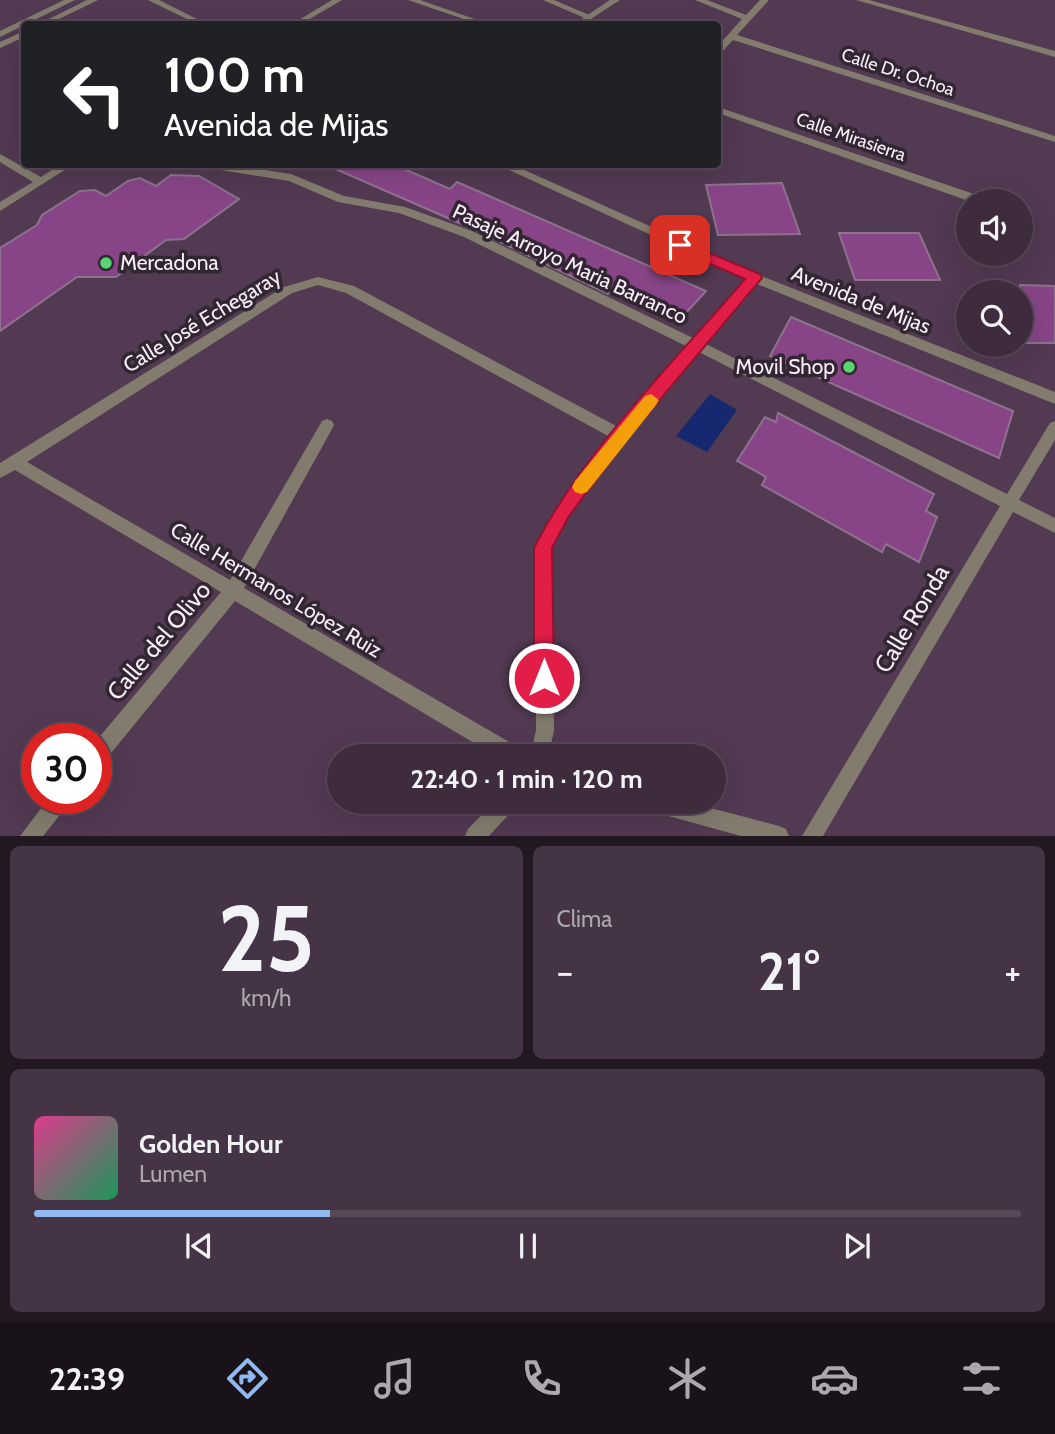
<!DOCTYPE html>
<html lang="es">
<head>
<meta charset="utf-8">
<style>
  body { margin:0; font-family:Cabin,sans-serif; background:#453445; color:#f1f3f6; height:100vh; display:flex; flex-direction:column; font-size:26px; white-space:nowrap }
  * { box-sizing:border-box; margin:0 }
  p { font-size:23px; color:#ada7b0 }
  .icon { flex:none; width:38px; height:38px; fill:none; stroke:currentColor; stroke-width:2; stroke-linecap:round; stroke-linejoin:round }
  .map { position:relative; height:836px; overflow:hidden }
  .details { display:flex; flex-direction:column; gap:10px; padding:10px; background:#221822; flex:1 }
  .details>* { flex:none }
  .top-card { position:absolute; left:21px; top:21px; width:700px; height:147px; border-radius:7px; box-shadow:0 7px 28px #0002,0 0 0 2px #574858; background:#202124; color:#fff; overflow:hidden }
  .buttons { position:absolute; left:956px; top:189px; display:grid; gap:14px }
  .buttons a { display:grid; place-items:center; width:77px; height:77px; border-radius:50%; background:#3e2c3e; box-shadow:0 7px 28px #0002,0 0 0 2px #574858; font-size:35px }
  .speed { position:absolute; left:21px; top:723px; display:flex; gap:14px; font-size:35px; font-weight:700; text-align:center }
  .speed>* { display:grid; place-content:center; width:91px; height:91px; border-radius:50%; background:#3e2c3e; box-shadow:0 7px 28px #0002,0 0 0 2px #574858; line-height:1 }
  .speed .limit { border:10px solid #d22; background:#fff; color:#111 }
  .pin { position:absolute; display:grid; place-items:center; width:60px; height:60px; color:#fff; margin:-30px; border-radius:14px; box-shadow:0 4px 10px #0006 }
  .me { position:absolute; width:77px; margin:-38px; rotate:0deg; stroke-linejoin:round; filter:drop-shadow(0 0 5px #0008) }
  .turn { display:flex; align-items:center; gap:24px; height:147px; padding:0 28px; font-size:32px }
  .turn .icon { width:91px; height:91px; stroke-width:2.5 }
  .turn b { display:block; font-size:49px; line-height:60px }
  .big { font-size:52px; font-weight:800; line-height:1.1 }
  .details .tile { flex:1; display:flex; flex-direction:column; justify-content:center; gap:10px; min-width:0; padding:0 24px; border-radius:10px; background:#453445 }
  .details .dial { align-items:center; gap:0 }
  .dial b { font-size:91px; line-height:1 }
  .song { display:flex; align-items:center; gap:21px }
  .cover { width:84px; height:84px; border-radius:10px; background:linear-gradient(135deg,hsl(330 70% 55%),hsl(150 70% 35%)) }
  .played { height:7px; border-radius:4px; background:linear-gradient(90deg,#90b9f0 30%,#574858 30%) }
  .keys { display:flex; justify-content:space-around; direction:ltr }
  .heat { display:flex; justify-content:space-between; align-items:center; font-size:38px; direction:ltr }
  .details .tiles { flex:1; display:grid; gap:10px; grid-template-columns:1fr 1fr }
  .tile:last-child { grid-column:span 2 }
  .trip { position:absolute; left:327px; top:744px; width:399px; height:70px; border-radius:35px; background:#3e2c3e; box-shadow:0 7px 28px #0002,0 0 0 2px #574858; font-weight:800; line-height:70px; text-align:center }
  .tab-bar { display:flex; height:112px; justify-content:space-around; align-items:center; background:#191219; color:#ada7b0 }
  .tab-bar .icon { width:49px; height:49px }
  .tab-bar .selected { color:#90b9f0 }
  .tab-bar b { font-size:32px; color:#f1f3f6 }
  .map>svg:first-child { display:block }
</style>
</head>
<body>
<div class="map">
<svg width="1055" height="836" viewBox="0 0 1055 836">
  <rect width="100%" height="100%" fill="#523a52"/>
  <!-- water -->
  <polygon fill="#152870" points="710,394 737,410 707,452 676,436"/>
  <!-- building -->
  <g fill="#874587" stroke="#8d728d" stroke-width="2">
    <polygon points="324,164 393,164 450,189 457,182 706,291 683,316 614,286 608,294 473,229"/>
    <polygon points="171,175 199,176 239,199 184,239 166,240 116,277 77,277 0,331 0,248 37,225 42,215 80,191 95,190 106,196 128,181 140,178 156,186"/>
    <polygon points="782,183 800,234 718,235 706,185"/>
    <polygon points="839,233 919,233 940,280 855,280"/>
    <polygon points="1020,285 1055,286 1055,343 1020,343"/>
    <polygon points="791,317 1013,411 999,458 770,356"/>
    <polygon points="778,413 934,494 926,511 937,517 919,562 886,544 882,552 762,485 766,477 737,461 765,417 776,422"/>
  </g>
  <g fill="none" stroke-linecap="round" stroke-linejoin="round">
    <!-- lane -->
    <polygon fill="#837c6e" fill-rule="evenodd" points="543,0 554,0 594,17 587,19"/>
    <!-- street -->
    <g fill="#837c6e" fill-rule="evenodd">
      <polygon points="64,0 75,0 0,37 0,31"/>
      <polygon points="87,0 98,0 49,24 39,24"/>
      <polygon points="148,0 159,0 207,24 197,24"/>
      <polygon points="332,0 342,0 301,24 292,24"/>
      <polygon points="408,0 420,0 489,24 478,24"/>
      <polygon points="610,0 620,0 583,24 574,24"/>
      <polygon points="695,0 707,0 746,15 760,0 769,0 737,35 1055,136 1055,142 733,40 721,53 718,54 718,46 742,19"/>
      <polygon points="856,0 869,0 1055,51 1055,57"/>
      <polygon points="24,31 24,37 0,48 0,42"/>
      <polygon points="718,107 977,195 979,198 977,201 969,201 718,113"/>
      <polygon points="0,154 41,177 61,164 74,164 0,211 0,202 33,182 0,162"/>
      <polygon points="197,164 227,164 291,174 344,196 405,207 472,231 695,339 747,279 496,164 511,164 759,275 1055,392 1055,404 757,284 706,344 1007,494 1050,423 1055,421 1055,440 1019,500 1055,518 1055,533 1013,512 823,836 802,836 1000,506 699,352 625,439 568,515 551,549 554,731 548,756 530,756 536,731 535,548 558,505 610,437 346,293 318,285 292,293 27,462 230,580 322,421 327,419 332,421 334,425 332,429 244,588 521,749 523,756 496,756 235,601 103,763 96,765 96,741 221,592 15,470 0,478 0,463 284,287 318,277 354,286 618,427 688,347 464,237 399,213 338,202 289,181 202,167"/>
      <polygon points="49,798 71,798 68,805 43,836 20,836"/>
      <polygon points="494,802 517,802 514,809 489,836 465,836 468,829"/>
      <polygon points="644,802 688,802 779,826 786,829 789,836 741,836 654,812 647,809"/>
    </g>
  </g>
  <!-- route -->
  <path fill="#e11d48" stroke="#92132f" stroke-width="2" d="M680,241l80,33 2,4 -136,162 -57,76 -17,32 2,130 -3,8 -7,2 -7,-2 -3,-8v-130l3,-6c50,-95 138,-181 208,-263l-69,-30 -2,-4z"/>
  <!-- slow -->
  <polygon fill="#f59e0b" points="651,394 659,400 656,405 587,492 581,494 575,492 572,487 575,481 645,396"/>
  <!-- markers -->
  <g fill="#59d56f" stroke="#312631" stroke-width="2.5">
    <circle cx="106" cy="263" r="7"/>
    <circle cx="849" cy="367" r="7"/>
  </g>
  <g text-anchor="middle" stroke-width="7" stroke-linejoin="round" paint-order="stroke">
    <!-- far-street labels -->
    <g font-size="18" fill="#fbecfb" stroke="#312631">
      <text transform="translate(898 72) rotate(18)" y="6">Calle Dr. Ochoa</text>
      <text transform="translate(851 137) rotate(19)" y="6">Calle Mirasierra</text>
    </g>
    <!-- poi labels -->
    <g font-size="21" fill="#fbecfb" stroke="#312631" text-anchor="start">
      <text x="120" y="270">Mercadona</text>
      <text x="835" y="374" text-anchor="end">Movil Shop</text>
    </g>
    <!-- street labels -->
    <g font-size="21" fill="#fbecfb" stroke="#312631">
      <text transform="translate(570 264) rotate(25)" y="7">Pasaje Arroyo Maria Barranco</text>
      <text transform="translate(861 300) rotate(22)" y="7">Avenida de Mijas</text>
      <text transform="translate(202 321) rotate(-31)" y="7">Calle José Echegaray</text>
      <text transform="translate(276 590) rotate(31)" y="7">Calle Hermanos López Ruiz</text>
    </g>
    <!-- near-street labels -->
    <g font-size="24" fill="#fbecfb" stroke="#312631">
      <text transform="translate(912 619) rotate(-59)" y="8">Calle Ronda</text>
      <text transform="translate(159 641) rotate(-50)" y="8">Calle del Olivo</text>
    </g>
  </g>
</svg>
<div class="buttons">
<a><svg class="icon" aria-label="sound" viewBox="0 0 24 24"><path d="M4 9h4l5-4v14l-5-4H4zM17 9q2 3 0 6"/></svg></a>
<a><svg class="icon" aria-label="search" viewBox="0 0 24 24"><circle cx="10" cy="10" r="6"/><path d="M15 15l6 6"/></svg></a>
</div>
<div class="speed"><div class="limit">30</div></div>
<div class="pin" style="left:680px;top:245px;background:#d93025"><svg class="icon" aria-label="arrive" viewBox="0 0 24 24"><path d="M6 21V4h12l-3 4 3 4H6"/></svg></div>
<svg class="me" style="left:544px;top:678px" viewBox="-20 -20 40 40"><circle r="17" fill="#e11d48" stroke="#fff" stroke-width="3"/><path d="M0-11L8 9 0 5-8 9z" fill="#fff"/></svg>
<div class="trip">22:40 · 1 min · 120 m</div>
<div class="top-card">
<div class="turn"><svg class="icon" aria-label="left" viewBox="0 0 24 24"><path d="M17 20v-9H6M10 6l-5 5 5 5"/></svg><div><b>100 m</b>Avenida de Mijas</div></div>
</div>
</div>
<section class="details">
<div class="tiles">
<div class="tile dial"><b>25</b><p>km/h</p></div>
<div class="tile"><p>Clima</p>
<div class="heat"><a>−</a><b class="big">21°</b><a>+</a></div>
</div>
<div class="tile">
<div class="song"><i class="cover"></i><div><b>Golden Hour</b><p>Lumen</p></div></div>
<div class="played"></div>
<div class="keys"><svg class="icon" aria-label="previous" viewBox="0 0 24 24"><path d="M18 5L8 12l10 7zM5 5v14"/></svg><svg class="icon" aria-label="pause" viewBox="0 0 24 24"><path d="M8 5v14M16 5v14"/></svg><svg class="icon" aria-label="next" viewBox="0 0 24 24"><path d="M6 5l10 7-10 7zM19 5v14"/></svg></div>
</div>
</div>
</section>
<nav class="tab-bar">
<b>22:39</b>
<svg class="icon selected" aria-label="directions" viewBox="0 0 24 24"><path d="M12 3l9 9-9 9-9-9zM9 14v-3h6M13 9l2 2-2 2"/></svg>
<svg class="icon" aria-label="music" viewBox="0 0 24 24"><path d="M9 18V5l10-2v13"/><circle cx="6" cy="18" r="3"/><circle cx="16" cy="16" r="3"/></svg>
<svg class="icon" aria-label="phone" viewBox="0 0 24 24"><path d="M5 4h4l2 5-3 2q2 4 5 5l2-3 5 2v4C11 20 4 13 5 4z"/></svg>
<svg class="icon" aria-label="climate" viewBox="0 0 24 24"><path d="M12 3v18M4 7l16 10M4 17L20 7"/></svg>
<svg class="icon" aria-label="car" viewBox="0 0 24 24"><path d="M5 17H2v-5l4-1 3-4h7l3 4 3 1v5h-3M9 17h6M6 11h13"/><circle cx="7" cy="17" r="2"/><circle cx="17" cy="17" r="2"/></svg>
<svg class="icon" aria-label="filters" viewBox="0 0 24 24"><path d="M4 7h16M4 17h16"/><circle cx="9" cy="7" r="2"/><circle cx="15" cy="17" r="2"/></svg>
</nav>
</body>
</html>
